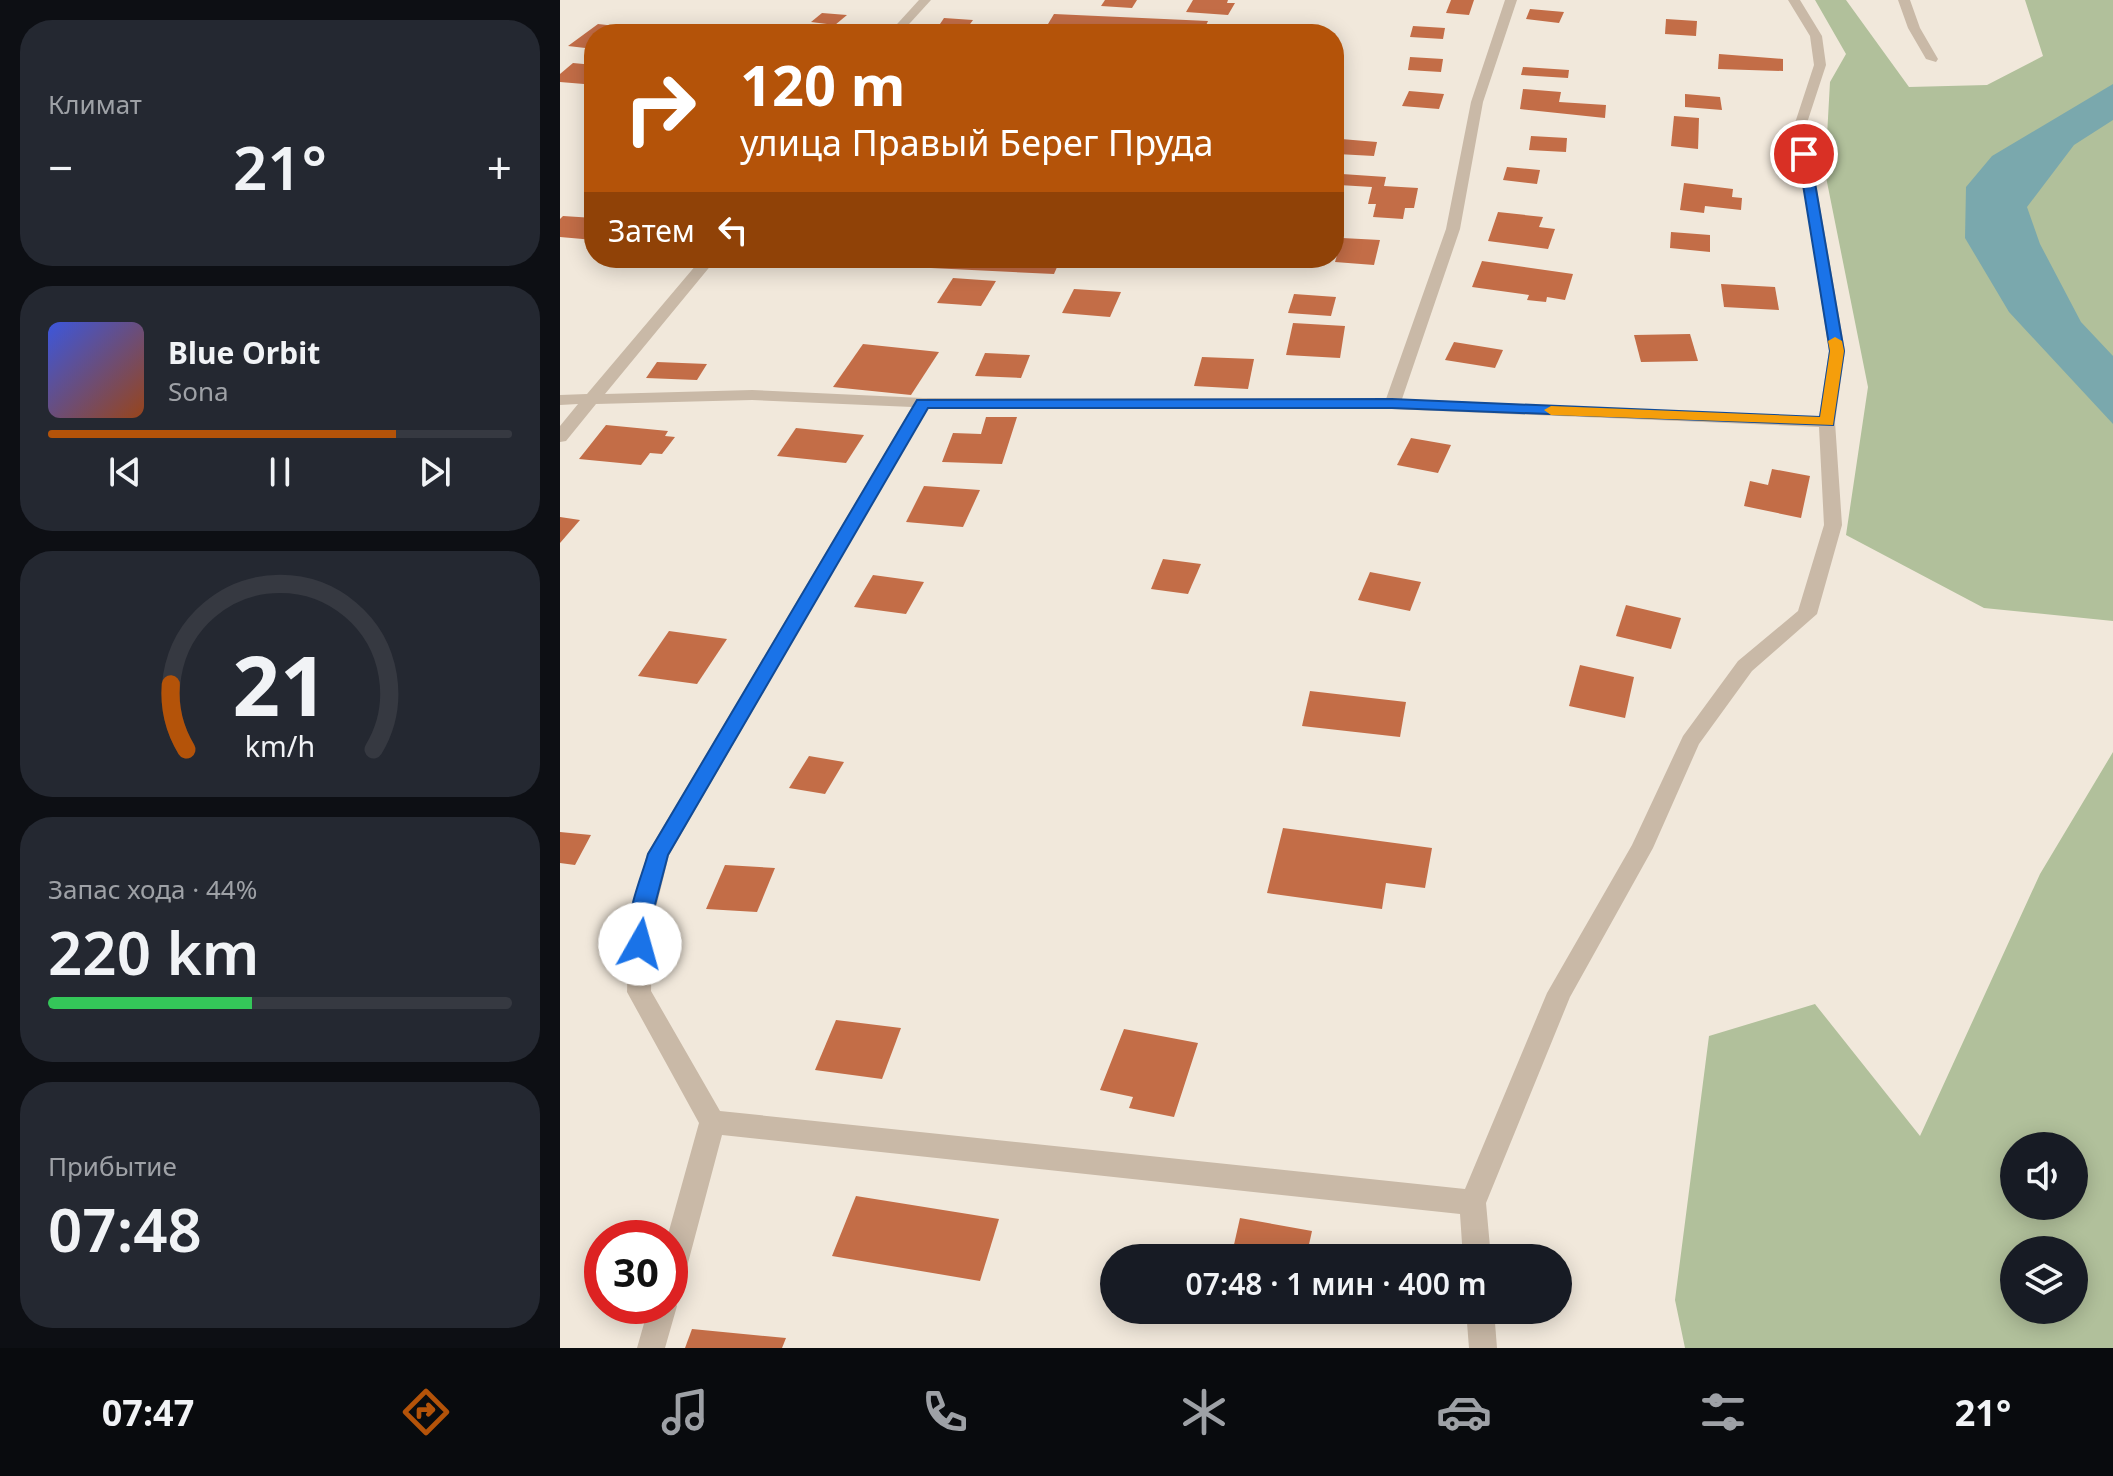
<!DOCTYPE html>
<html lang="ru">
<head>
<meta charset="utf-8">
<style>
  body { margin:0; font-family:"Noto Sans",sans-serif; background:#242831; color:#f1f3f6; height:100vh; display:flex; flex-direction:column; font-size:30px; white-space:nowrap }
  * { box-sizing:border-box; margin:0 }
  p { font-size:26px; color:#9ea1a6 }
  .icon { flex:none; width:44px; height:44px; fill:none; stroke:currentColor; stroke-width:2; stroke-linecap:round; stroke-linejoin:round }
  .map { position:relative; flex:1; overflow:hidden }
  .panel { display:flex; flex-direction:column; gap:20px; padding:20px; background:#0d0f14; width:560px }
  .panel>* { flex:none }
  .guide { position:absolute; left:24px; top:24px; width:760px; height:244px; border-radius:32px; box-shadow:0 4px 20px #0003; background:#b45309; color:#fff; overflow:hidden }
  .controls { position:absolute; left:1440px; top:1132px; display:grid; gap:16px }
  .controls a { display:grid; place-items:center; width:88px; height:88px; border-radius:50%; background:#171b24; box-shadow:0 4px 20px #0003; font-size:40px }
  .speed { position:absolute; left:24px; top:1220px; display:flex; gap:16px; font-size:40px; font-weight:700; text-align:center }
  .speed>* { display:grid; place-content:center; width:104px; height:104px; border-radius:50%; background:#171b24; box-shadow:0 4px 20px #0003; line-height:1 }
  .speed .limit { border:12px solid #d22; background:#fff; color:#111 }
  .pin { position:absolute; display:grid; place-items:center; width:68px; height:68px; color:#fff; margin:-34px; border:4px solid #fff; border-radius:50%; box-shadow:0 2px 8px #0007 }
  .me { position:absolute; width:88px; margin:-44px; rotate:7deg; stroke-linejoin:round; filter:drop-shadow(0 0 6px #0008) }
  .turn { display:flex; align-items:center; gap:28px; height:168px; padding:0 24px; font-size:36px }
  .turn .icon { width:104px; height:104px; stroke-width:2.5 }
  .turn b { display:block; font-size:56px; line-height:68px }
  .then { display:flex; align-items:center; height:76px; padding:0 24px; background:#0003; gap:16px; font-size:30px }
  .big { font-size:60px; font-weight:600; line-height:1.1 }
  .panel .widget { flex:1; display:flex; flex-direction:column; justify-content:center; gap:12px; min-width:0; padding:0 28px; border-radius:32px; background:#242831 }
  .panel .dial { align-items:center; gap:0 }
  .dial svg { height:208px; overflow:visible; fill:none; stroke:#363941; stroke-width:7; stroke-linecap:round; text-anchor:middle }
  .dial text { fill:#f1f3f6; stroke:none }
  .song { display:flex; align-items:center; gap:24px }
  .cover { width:96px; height:96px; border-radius:12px; background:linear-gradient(135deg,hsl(230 70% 55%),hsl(20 70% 35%)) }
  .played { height:8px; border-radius:4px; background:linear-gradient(90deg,#b45309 75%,#363941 75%) }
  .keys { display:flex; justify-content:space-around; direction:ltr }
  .heat { display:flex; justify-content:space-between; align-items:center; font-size:44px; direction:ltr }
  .charge { height:12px; border-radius:6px; background:linear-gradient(90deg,#34c759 44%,#363941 0) }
  .trip { position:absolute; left:540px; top:1244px; width:472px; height:80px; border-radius:40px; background:#171b24; box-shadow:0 4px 20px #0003; font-weight:600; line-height:80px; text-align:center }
  .menu { display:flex; height:128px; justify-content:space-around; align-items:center; background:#090b0e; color:#9ea1a6 }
  .menu .icon { width:56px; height:56px }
  .menu .on { color:#b45309 }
  .menu b { font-size:36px; color:#f1f3f6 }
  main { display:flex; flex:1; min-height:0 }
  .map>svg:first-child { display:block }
</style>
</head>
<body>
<main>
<section class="panel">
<div class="widget"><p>Климат</p>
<div class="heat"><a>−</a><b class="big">21°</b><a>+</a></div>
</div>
<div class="widget">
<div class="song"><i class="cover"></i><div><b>Blue Orbit</b><p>Sona</p></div></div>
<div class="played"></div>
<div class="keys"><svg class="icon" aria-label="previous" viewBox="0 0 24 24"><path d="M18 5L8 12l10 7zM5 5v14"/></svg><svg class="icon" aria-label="pause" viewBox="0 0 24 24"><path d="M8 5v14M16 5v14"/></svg><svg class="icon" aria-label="next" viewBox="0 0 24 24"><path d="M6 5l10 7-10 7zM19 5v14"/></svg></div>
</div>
<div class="widget dial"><svg viewBox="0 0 100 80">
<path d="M14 69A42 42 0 1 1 86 69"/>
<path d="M14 69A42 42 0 0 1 8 44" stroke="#b45309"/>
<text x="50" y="56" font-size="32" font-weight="700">21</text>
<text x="50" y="72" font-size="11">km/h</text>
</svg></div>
<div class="widget"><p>Запас хода · 44%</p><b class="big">220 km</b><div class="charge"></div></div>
<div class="widget"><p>Прибытие</p><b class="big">07:48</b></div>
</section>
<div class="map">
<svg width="1553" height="1348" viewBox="0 0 1553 1348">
  <rect width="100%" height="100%" fill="#f1e8db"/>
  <!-- green -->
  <g fill="#b1c09b" fill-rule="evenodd">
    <polygon points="1255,0 1286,0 1349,87 1427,85 1483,56 1465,0 1553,0 1553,621 1424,608 1286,535 1308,387 1265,172 1270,82 1286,54"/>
    <path d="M1553,752v596h-428l-10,-48 34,-264 106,-32 105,132 120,-262zM1454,1146h60v60h-60zM1454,1250h60v60h-60z"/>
  </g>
  <!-- water -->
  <polygon fill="#7aa8ad" points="1553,84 1553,120 1514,145 1467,207 1480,244 1521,322 1553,356 1553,424 1449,312 1405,238 1406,187 1432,156"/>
  <!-- building -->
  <g fill="#c36d47">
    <polygon points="545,0 577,0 572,8 541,6"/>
    <polygon points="633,0 668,0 667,3 675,3 668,15 626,12"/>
    <polygon points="891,0 914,0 909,15 886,13"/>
    <polygon points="970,9 1004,12 999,23 966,19"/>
    <polygon points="262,13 287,15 275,25 251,22"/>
    <polygon points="494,14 648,21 642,34 482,34"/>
    <polygon points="384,18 413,20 405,31 410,34 368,34 370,30 376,30"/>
    <polygon points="1106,19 1137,21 1136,36 1105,34"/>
    <polygon points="38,24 65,27 56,34 34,34 34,49 8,46"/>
    <polygon points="853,26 885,28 883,39 850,37"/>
    <polygon points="1159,54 1223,59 1223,71 1158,69"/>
    <polygon points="850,57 883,59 881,72 848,70"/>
    <polygon points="13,63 34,65 34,76 24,84 0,82 0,74"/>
    <polygon points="963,67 1009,70 1008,78 961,75"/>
    <polygon points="963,89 1001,92 999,102 1046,105 1045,118 960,109"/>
    <polygon points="849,91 884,94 879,109 842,106"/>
    <polygon points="1125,94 1160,97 1162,110 1125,107"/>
    <polygon points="1114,116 1139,118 1138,149 1111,146"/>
    <polygon points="971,136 1007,138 1006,152 969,150"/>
    <polygon points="781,139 817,142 814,156 777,154"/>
    <polygon points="947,167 980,170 977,184 943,180"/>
    <polygon points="782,174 826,177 824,186 858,188 854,208 845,208 843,219 813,217 816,204 808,204 812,187 779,185"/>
    <polygon points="1124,183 1173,189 1172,197 1182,198 1181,210 1145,206 1144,213 1120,210"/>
    <polygon points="938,212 983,217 979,227 995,229 988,249 928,241"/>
    <polygon points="3,216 34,218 34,240 0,237 0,219"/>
    <polygon points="1111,232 1150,235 1150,252 1110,248"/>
    <polygon points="782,238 820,240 814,265 775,262"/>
    <polygon points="250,258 501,258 494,274 248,262"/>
    <polygon points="922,261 1013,274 1005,300 987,297 986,302 967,300 969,295 912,287"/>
    <polygon points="393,278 436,281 421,306 377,303"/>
    <polygon points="1161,284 1215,287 1219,310 1164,307"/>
    <polygon points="514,289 561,292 550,317 502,313"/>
    <polygon points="734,294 776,297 771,316 728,313"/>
    <polygon points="733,323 785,326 780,358 726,355"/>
    <polygon points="1130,334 1138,361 1081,362 1074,335"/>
    <polygon points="894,342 943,350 935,368 885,360"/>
    <polygon points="303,344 379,352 351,395 273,387"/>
    <polygon points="425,353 470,355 461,378 415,376"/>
    <polygon points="642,357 694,359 688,389 634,386"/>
    <polygon points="97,362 147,364 137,380 86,378"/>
    <polygon points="426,417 457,417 442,464 382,462 393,433 421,434"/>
    <polygon points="46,425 108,431 105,436 115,437 102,454 90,453 81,465 19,459"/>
    <polygon points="236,428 304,435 286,463 217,456"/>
    <polygon points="851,438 891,445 878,473 837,465"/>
    <polygon points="1212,469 1250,476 1241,518 1184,506 1190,481 1208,485"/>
    <polygon points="364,486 420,490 403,527 346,522"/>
    <polygon points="0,517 20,520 0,543"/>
    <polygon points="603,559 641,564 628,594 591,589"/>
    <polygon points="810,572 861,582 850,611 798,600"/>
    <polygon points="313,575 364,582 346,614 294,607"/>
    <polygon points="1066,605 1121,618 1111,649 1056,636"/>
    <polygon points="109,631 167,639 137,684 78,676"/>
    <polygon points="1020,665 1074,677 1065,718 1009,706"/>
    <polygon points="750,691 846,702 840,737 742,726"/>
    <polygon points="249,756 284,762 265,794 229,788"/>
    <polygon points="723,828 872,848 865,888 826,883 822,909 707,893"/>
    <polygon points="0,832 31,835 15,865 0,863"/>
    <polygon points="165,865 215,868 197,912 146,909"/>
    <polygon points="276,1020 341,1028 322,1079 255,1070"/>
    <polygon points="564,1029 638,1043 614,1117 569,1108 573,1097 540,1090"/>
    <polygon points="296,1196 439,1219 420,1281 272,1256"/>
    <polygon points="680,1218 752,1231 746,1258 671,1258"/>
    <polygon points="132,1329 226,1338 222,1348 125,1348"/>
  </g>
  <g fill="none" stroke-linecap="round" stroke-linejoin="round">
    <!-- service -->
    <polygon fill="#c9b9a7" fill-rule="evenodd" points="1338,0 1350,0 1360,28 1378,59 1376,62 1366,59 1348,28"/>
    <!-- minor -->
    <g fill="#c9b9a7" fill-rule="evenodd">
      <polygon points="359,0 371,0 340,34 328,34"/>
      <path d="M945,0h12l-34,102 -23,127 -58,170 417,18 10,-66 -35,-225 20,-61 -4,-29 -22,-36h12l22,36 4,29 -20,61 39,225 -10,71 7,103 -25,89 -65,57 -53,73 -46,104 -83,149 -84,206 5,55h-28l-3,-44 -738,-79 -38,143 -4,10 -10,4v-54h-3l32,-115 -72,-131 2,-72 18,-66 265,-447 -160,-7 -156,4 -30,37 -6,1v-16l18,-22 -18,1v-10l27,-1 115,-136h15l-112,136 147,-4 171,8 463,1 60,-170 25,-127zM368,408l464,1 427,18 5,98 -26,86 -60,50 -55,75 -51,109 -85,148 -82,196 -745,-78 -69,-120 2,-71 16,-65z"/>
      <polygon points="110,1295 117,1306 105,1348 77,1348 89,1306 110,1306"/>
      <polygon points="906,1310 934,1310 937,1348 909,1348"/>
    </g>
  </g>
  <!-- route -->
  <path fill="#1a73e8" stroke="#114b97" stroke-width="2" d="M1244,151l6,3 34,197 -11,74 -441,-17h-464l-260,447 -17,65v24l-3,6 -8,3 -7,-3c-13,-26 8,-70 15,-96l269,-454 475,-1 428,18 10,-66 -32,-197z"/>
  <!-- slow -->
  <polygon fill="#f59e0b" points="1275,337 1282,341 1284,351 1273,425 991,415 984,410 991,406 1260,417 1270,351 1268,341"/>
</svg>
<div class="controls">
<a><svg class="icon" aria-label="sound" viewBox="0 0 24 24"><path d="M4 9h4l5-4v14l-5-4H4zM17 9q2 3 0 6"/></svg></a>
<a><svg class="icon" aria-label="layers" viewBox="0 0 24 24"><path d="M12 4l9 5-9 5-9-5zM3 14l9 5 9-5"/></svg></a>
</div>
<div class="speed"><div class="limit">30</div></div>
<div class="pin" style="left:1244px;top:154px;background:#d93025"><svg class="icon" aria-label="arrive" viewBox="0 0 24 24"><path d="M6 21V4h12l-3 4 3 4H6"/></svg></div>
<svg class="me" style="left:80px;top:944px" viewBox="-20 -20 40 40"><circle r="19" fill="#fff"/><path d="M0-13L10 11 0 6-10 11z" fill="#1a73e8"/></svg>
<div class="trip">07:48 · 1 мин · 400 m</div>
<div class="guide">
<div class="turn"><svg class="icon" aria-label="right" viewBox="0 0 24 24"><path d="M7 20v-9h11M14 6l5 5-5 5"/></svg><div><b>120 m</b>улица Правый Берег Пруда</div></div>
<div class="then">Затем<svg class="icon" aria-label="left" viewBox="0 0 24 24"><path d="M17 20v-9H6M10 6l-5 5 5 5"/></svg></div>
</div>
</div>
</main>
<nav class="menu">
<b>07:47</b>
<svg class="icon on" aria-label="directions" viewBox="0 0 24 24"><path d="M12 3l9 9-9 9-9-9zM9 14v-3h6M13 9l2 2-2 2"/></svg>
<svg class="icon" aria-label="music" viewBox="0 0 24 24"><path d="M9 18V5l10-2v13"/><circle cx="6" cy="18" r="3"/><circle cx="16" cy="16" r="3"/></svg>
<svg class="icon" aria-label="phone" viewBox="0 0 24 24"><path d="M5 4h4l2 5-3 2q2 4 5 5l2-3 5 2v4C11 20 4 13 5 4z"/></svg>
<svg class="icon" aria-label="climate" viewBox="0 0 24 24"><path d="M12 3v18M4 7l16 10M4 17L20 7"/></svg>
<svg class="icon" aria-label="car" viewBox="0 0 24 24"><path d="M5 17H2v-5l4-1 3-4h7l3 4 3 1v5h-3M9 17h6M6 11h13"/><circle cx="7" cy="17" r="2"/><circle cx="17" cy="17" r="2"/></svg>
<svg class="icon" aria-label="filters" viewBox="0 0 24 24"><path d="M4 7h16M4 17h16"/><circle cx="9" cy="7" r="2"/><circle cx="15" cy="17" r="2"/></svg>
<b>21°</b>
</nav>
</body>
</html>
